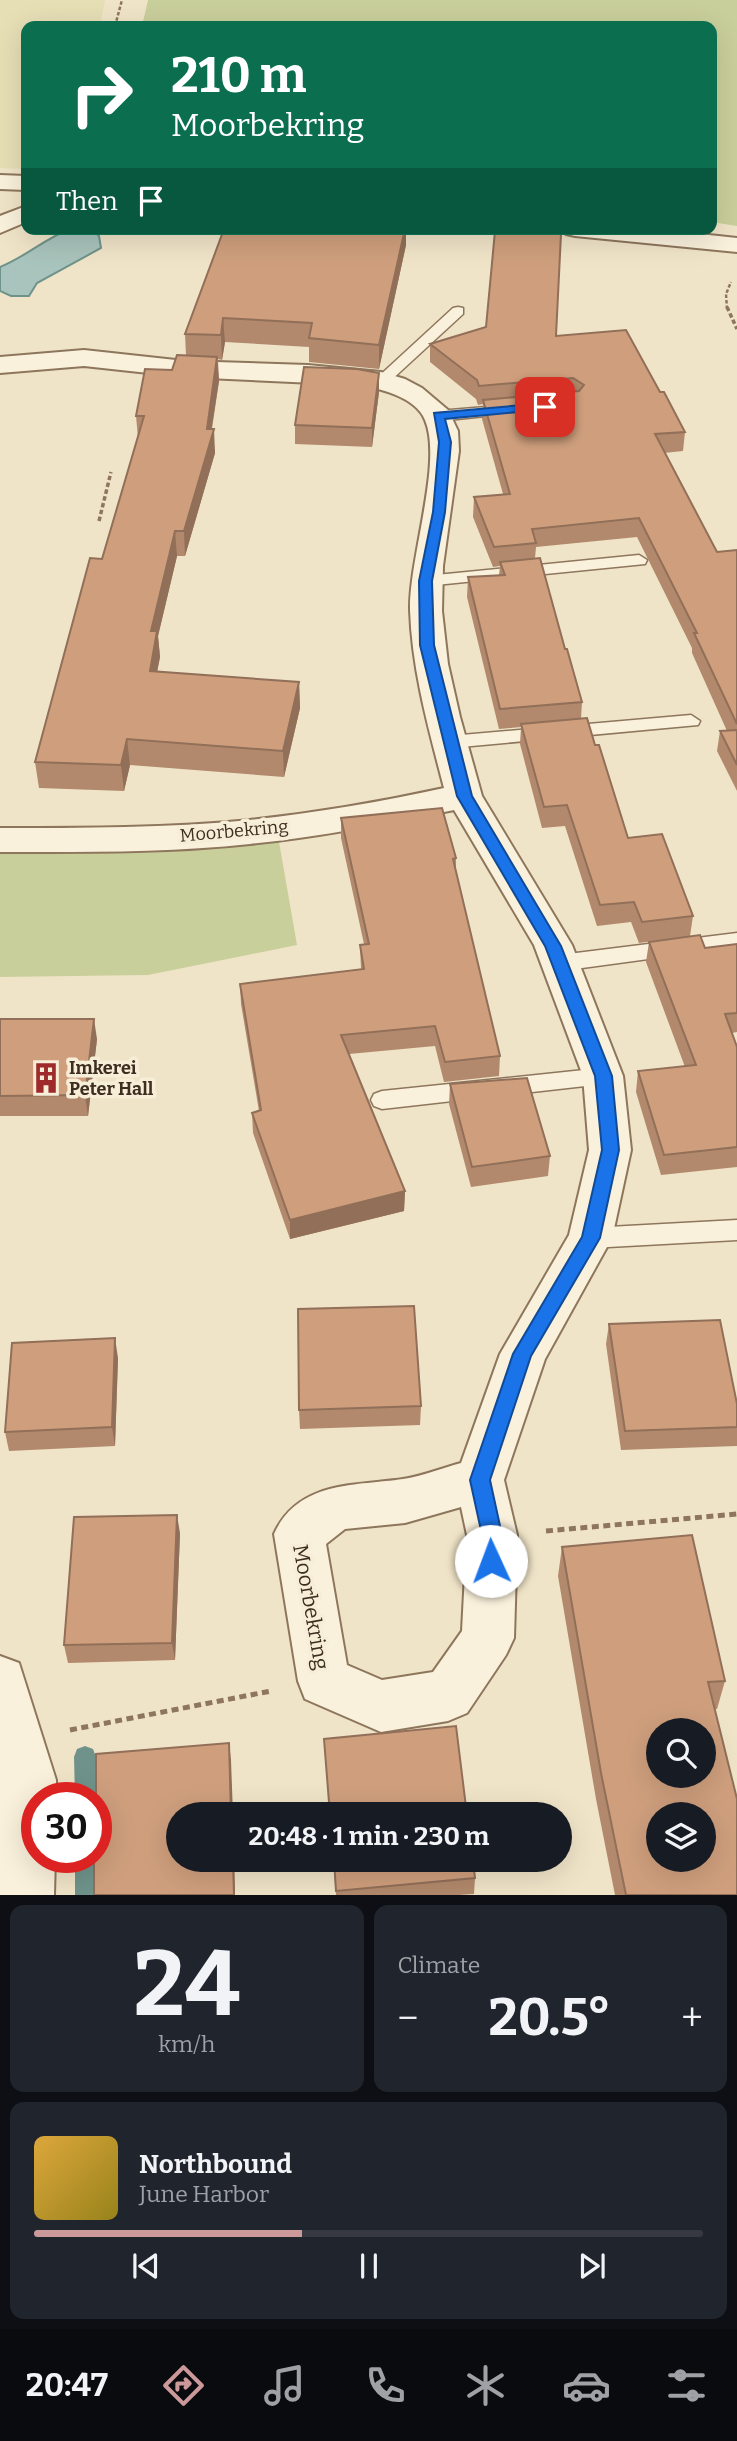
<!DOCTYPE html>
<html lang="en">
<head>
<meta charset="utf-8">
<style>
  body { margin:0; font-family:Bitter,serif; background:#20242c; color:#f1f3f6; height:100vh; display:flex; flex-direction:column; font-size:26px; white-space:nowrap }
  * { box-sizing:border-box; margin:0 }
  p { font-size:23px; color:#9ea1a6 }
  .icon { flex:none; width:38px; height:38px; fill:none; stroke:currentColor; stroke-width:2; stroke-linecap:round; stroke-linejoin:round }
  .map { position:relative; height:1895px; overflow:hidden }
  .details { display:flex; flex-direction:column; gap:10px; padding:10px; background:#0d0f14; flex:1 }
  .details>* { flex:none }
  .banner { position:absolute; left:21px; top:21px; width:696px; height:214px; border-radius:14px; box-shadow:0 7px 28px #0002; background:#0b6e4f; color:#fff; overflow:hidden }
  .tools { position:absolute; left:646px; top:1718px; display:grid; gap:14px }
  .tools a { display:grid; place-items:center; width:70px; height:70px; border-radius:50%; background:#171b24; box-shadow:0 7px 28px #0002; font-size:35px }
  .speed { position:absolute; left:21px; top:1782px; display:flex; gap:14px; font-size:35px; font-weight:700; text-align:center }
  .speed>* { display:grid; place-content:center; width:91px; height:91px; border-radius:50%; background:#171b24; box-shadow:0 7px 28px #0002; line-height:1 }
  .speed .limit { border:10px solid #d22; background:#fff; color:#111 }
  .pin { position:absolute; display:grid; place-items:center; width:60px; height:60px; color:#fff; margin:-30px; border-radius:14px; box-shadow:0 4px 10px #0006 }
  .me { position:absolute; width:77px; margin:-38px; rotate:358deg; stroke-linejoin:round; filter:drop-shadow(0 0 5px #0008) }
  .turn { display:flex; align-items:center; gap:24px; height:147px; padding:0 35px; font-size:32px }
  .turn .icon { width:91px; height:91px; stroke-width:2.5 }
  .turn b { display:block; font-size:49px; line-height:60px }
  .then { display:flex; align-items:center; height:66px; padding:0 35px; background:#0003; gap:14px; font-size:26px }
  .big { font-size:52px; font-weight:700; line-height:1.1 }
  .details .tile { flex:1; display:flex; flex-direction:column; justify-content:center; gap:10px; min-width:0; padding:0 24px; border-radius:14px; background:#20242c }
  .details .dial { align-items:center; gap:0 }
  .dial b { font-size:91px; line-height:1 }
  .song { display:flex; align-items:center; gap:21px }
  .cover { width:84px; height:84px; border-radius:10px; background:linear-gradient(135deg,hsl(40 70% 55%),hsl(50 70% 35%)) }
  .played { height:7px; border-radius:4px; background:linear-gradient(90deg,#cc999b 40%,#363941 40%) }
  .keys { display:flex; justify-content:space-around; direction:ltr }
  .heat { display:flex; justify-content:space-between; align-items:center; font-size:38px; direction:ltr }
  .details .tiles { flex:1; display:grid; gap:10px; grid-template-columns:1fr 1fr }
  .tile:last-child { grid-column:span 2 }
  .trip { position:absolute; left:166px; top:1802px; width:406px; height:70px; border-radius:35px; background:#171b24; box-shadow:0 7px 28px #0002; font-weight:700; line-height:70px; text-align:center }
  .tab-bar { display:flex; height:112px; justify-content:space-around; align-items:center; background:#090b0e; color:#9ea1a6 }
  .tab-bar .icon { width:49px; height:49px }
  .tab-bar .active { color:#cc999b }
  .tab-bar b { font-size:32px; color:#f1f3f6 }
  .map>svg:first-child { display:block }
</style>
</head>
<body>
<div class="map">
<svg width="737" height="1895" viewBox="0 0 737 1895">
  <rect width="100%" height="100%" fill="#f0e4c8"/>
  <!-- farmland -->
  <polygon fill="#e6deb5" points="0,0 105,0 100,26 26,26 26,169 0,168"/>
  <!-- green -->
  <g fill="#c9cf9b">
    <polygon points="148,0 737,0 737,226 712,222 712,26 142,26"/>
    <polygon points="278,836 297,945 148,975 0,977 0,851"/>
  </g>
  <!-- water -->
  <path fill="#a9c4bc" stroke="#6f938a" stroke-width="2" d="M70,229l22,1 7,6 2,12 -64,35 -8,13h-18l-11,-5v-24c27,-11 44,-28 70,-38z"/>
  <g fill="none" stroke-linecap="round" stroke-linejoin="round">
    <!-- stream -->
    <g fill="#6f938a" fill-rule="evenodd">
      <polygon points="85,1746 93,1749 96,1757 97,1797 96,1799 96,1797 75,1797 74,1757 77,1749"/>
      <polygon points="96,1854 99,1895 75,1895 75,1857 96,1857"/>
    </g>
    <defs>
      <g id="lane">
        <polygon points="458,307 463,308 463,314 388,383 378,383 375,380 378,377 453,308"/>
        <polygon points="510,405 515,407 518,410 515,413 438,421 430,416 438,411"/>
        <polygon points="639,555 647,560 645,564 426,586 417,581 426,576"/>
        <polygon points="691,715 700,721 698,725 450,748 441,742 450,736"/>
        <polygon points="737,933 737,947 560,971 553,968 549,963 553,958 560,955"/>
        <polygon points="603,1068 611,1070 614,1076 611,1082 603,1084 382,1109 374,1106 371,1100 374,1094 382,1091"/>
        <polygon points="737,1220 737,1240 590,1248 581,1245 578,1238 581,1231 590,1228"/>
      </g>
      <g id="street">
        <polygon points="0,175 26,176 26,190 0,189"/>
        <polygon points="26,206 26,222 0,233 0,216"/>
        <polygon points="563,229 653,229 737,238 737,252 575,236 566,234"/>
        <path d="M84,350l101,11 123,4 73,7 24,7 17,9 26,22 10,21 1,20 -16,115 -1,45 6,53 12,53 22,79 90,149 51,131 8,74 -19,88 -67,121 -41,121 13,55 -3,103 -8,17 -39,58 -19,8 -67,11 -76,-33 -7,-18 -24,-147c24,-53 80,-48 129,-55 20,-3 39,-11 58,-16l39,-109 69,-119 20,-85 -6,-74 -49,-131 -80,-135c-67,14 -136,27 -204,34 -83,9 -167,8 -250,8v-24c83,0 167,0 250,-8 65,-7 130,-18 194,-32 -15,-58 -32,-117 -34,-178 -1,-52 33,-148 15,-190 -9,-23 -46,-32 -68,-35l-172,-8 -101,-11 -84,7v-16zM461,1507l6,28 -5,96 -29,41 -51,8 -35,-15 -21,-121 19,-15 60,-6z"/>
        <polygon points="0,1656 19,1663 56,1780 56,1797 37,1797 37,1857 55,1857 54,1895 0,1895"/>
      </g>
    </defs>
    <!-- lane casing -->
    <use href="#lane" stroke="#8d765c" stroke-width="3"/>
    <!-- street casing -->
    <use href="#street" stroke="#8d765c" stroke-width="4"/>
    <!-- path-far2 -->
    <g stroke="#8d765c" stroke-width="2.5" stroke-dasharray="3.5 2" stroke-linecap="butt">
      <polyline points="115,26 122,0"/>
      <polyline points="727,309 726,294 731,282"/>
    </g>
    <!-- path-far1 -->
    <g stroke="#8d765c" stroke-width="3.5" stroke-dasharray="4.5 2.5" stroke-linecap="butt">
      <polyline points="727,307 737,329"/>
      <polyline points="99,521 111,472"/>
    </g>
    <!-- path -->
    <g stroke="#8d765c" stroke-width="5" stroke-dasharray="7 4.5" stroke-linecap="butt">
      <polyline points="546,1531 737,1514"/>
      <polyline points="70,1730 271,1691"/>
    </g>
    <!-- lane -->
    <use href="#lane" fill="#faf1dc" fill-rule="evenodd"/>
    <!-- street -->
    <use href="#street" fill="#faf1dc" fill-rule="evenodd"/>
  </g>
  <!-- wall -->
  <g fill="#b2896c">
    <polygon points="224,229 406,229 406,245 379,369 309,362 309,347 225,342 222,360 218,359 219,381 212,429 215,453 185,556 177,556 158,636 160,657 157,672 299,682 300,708 284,777 130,765 124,791 39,788 35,762 102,559 138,438 136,416 172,370 186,356 185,334"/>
    <polygon points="556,336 660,392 685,432 683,451 664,453 717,552 737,550 737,791 717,751 720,731 727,731 692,653 692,648 637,537 536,547 535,558 582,702 581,719 595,745 628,838 693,916 690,936 705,948 737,944 737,1032 732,1033 737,1047 737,1167 661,1175 636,1092 638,1071 685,1067 646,962 649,942 683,937 639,943 631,922 597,926 565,826 542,828 520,744 521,727 499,729 467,597 468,577 499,575 500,566 493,567 473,517 474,497 503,494 482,419 483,404 478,405 476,399 430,362 430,344"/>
    <polygon points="379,373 379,392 372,447 295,444 295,425"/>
    <polygon points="341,818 456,858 456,872 500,1056 499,1076 444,1082 435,1046 349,1054 405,1191 404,1211 290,1239 253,1133 252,1113 259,1111 241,1004 240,984 361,969 360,945 364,944 341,838"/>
    <polygon points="0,1019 97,1039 88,1116 0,1116"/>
    <polygon points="450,1084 550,1156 548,1176 471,1187 449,1104"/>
    <polygon points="609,1324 737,1404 737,1446 621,1450 606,1344"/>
    <polygon points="118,1358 115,1446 9,1451 5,1432"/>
    <polygon points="421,1406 420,1425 300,1429 299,1410"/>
    <polygon points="180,1533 175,1660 68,1663 64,1645"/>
    <polygon points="562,1547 725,1681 717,1709 715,1709 737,1895 615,1895 596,1799 558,1576"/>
    <polygon points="333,1860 473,1860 475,1878 474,1894 459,1895 336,1895"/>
  </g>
  <!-- shaded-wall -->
  <g fill="#916f58">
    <polygon points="405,229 406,229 406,245 379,369 379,345"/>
    <polygon points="223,318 225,342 222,360 221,335"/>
    <polygon points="217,357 219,381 209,444 214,429 215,453 185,556 184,531 207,429"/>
    <polygon points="379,373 379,392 372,447 372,428"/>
    <polygon points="175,531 177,556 158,636 160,657 152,697 150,671 151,631"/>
    <polygon points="299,682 300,708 284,777 283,751"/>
    <polygon points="127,739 130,765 124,791 121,765"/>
    <polygon points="94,1019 97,1039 88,1116 85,1095"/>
    <polygon points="405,1191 404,1211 290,1239 290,1220"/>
    <polygon points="115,1338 118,1358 115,1446 112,1427"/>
    <polygon points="177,1515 180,1533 175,1660 172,1643"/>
    <polygon points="229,1743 231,1760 233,1815 231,1815"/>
    <polygon points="233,1860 234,1860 235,1895 234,1895"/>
  </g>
  <!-- building -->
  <g fill="#cf9f7d" stroke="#916f58" stroke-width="2" fill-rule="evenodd">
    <polygon points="224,229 405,229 379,345 309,338 312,323 223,318 221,335 185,334"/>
    <polygon points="495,231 561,234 556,336 626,330 660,392 664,392 685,432 655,434 717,552 737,550 737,724 694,633 697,633 639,518 532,529 536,543 494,547 474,497 510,494 483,400 579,391 584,385 573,378 479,386 477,380 430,344 486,327"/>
    <polygon points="177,355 217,357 207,429 214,429 184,531 175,531 151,631 157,631 150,671 299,682 283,751 127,739 121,765 35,762 90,558 102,559 144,416 136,416 145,369 172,370"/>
    <polygon points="304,367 357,369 379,373 372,428 295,425"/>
    <polygon points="540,558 565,649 567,649 582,702 500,709 468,577 505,575 500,562"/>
    <polygon points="587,718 595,745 599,745 628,838 662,834 693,916 642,922 634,902 600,905 567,805 544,807 521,724"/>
    <polygon points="737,730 737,765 720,731"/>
    <polygon points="442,808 456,858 453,859 500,1056 445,1062 435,1026 341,1035 405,1191 290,1220 252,1113 261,1110 240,984 364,969 360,945 369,944 341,818"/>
    <polygon points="700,935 705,948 737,944 737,1013 725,1014 737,1047 737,1147 664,1155 638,1071 696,1065 649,942"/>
    <polygon points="0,1019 94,1019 85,1095 0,1096"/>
    <polygon points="527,1078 550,1156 472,1167 450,1084"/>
    <polygon points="414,1306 421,1406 299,1410 298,1309"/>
    <polygon points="720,1320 737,1404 737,1427 625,1431 609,1324"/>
    <polygon points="115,1338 112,1427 5,1432 12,1343"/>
    <polygon points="177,1515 172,1643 64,1645 74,1517"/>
    <path d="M692,1535l33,146 -17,1 29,117v96h-111l-25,-122 -39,-226zM658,1731h46v45h-46zM658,1815h46v45h-46z"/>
    <polygon points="456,1726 467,1815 330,1815 324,1739"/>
    <polygon points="229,1743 231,1815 178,1815 178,1860 233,1860 234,1895 94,1895 94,1857 96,1857 96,1754"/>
    <polygon points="334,1860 473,1860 475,1878 336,1891"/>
  </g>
  <!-- route -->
  <polygon fill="#1a73e8" stroke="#114b97" stroke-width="2" points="545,403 551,407 549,409 445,419 451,442 445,512 432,581 434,645 472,796 561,946 612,1076 619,1150 600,1238 531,1356 490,1480 502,1535 502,1561 499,1568 491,1570 484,1568 481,1561 482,1535 470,1480 513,1354 582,1237 602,1150 595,1076 545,946 457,796 420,645 419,581 433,512 439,442 434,413"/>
  <!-- icons -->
  <defs>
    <symbol id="building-bare" viewBox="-9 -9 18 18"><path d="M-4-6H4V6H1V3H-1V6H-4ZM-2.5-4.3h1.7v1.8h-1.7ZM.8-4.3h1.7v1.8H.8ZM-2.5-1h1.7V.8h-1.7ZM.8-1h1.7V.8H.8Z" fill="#9e2a2b" stroke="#f7eed8" stroke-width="2.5" paint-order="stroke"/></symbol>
  </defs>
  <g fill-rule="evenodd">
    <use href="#building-bare" x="24" y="1056" width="44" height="44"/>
  </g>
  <g text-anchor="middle" stroke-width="7" stroke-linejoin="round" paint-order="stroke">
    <!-- street labels -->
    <g font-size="18" fill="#3d2e20" stroke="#f7eed8">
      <text transform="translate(234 831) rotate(-5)" y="6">Moorbekring</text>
    </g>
    <!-- poi labels -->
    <g font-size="18" font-weight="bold" fill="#3d2e20" stroke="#f7eed8" text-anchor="start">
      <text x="69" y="1074">Imkerei<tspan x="69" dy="21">Peter Hall</tspan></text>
    </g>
    <!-- near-street labels -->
    <g font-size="21" fill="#3d2e20" stroke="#f7eed8">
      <text transform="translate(311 1607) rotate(80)" y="7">Moorbekring</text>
    </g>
  </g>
</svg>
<div class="tools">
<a><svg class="icon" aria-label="search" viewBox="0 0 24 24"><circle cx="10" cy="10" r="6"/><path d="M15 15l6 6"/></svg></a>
<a><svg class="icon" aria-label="layers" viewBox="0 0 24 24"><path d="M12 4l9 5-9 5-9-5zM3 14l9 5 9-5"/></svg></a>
</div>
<div class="speed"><div class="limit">30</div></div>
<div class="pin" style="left:545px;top:407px;background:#d93025"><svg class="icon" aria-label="arrive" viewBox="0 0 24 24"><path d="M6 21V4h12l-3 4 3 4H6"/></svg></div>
<svg class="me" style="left:491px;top:1561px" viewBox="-20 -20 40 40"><circle r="19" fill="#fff"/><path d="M0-13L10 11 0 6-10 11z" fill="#1a73e8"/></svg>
<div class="trip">20:48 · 1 min · 230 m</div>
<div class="banner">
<div class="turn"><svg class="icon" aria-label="right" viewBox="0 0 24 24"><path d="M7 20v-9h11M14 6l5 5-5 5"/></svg><div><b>210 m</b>Moorbekring</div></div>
<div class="then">Then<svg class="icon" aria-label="arrive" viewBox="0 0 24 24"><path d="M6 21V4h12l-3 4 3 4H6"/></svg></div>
</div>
</div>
<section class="details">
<div class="tiles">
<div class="tile dial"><b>24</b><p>km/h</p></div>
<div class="tile"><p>Climate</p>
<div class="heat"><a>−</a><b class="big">20.5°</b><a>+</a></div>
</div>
<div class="tile">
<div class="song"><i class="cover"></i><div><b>Northbound</b><p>June Harbor</p></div></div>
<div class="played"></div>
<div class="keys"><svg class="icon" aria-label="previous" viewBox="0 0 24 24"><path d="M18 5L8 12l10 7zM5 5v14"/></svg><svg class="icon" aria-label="pause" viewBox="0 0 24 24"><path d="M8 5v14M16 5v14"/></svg><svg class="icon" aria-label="next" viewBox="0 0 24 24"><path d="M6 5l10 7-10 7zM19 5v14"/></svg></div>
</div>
</div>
</section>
<nav class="tab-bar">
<b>20:47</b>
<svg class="icon active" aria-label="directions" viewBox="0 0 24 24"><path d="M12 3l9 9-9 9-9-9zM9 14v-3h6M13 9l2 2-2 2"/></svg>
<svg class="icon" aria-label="music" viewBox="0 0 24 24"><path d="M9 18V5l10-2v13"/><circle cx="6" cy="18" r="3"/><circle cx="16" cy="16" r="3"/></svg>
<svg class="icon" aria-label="phone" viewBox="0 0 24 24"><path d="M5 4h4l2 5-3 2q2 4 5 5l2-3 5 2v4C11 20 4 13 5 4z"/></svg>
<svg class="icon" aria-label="climate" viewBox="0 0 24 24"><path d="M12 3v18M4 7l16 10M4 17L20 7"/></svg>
<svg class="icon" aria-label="car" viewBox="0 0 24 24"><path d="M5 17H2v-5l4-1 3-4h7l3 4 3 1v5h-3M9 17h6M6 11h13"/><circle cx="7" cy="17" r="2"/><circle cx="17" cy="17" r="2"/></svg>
<svg class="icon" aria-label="filters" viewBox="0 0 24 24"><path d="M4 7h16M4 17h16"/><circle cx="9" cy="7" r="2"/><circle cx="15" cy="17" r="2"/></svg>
</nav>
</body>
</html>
